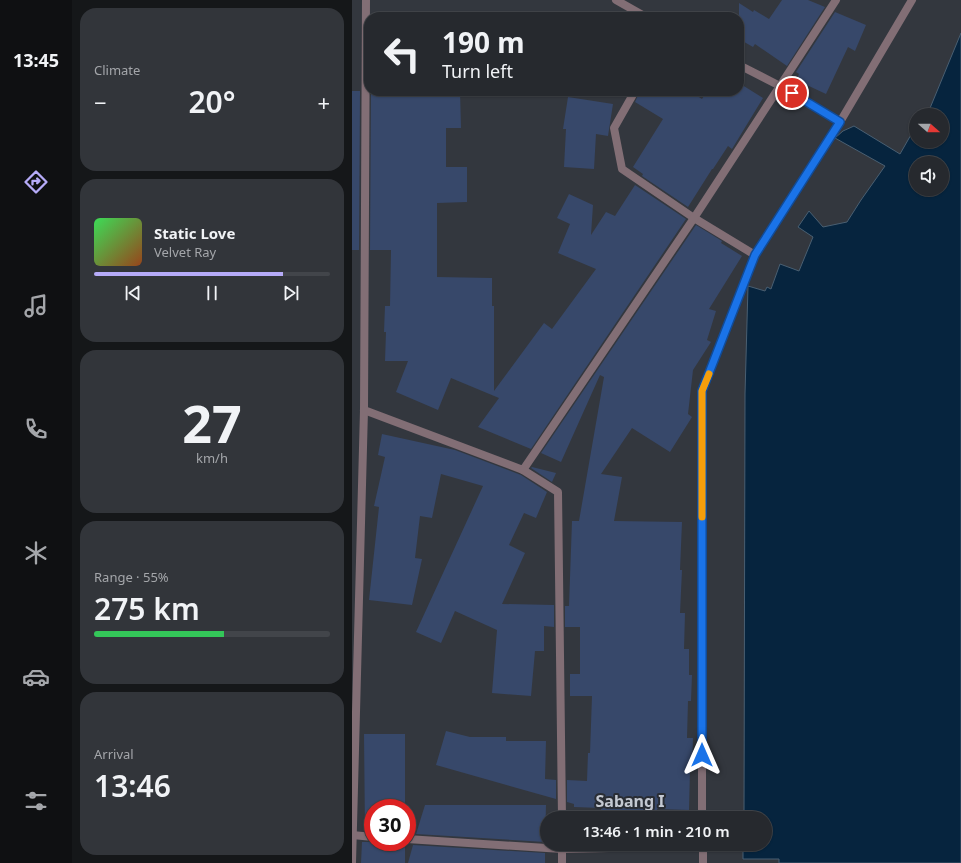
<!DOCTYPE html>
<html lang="en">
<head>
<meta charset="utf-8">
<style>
  body { margin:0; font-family:"Noto Sans",sans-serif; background:#32353a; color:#f1f3f6; height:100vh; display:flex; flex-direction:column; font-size:15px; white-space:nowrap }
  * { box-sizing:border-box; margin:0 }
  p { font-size:13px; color:#a4a6aa }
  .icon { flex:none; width:22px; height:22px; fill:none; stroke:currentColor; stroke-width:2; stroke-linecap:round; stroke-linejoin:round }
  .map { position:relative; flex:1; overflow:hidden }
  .sheet { display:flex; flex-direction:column; gap:8px; padding:8px; background:#151719; width:280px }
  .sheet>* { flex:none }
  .banner { position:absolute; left:12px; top:12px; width:380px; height:84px; border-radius:16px; box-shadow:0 1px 3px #0004,0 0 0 1px #42454a; background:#26292e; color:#f1f3f6; overflow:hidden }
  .needle { width:26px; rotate:111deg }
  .controls { position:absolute; left:557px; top:108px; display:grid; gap:8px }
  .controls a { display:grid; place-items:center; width:40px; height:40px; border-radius:50%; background:#26292e; box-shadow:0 1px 3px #0004,0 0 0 1px #42454a; font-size:20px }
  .speed { position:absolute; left:12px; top:799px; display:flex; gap:8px; font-size:20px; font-weight:700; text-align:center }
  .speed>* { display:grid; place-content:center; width:52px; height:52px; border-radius:50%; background:#26292e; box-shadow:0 1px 3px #0004,0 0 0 1px #42454a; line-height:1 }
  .speed .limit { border:6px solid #d22; background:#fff; color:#111 }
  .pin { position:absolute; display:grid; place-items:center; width:34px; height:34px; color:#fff; margin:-17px; border:2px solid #fff; border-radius:50%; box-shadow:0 1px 4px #0007 }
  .me { position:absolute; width:44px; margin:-22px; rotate:0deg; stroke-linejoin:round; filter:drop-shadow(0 0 3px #0008) }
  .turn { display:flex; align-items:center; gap:14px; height:84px; padding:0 12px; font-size:18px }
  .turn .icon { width:52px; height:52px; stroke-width:2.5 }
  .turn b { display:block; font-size:28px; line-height:34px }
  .big { font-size:30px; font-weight:600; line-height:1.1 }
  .sheet .tile { flex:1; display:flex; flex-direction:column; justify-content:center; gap:6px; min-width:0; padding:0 14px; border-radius:16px; background:#32353a }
  .sheet .dial { align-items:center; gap:0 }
  .dial b { font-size:52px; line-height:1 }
  .song { display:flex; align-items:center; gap:12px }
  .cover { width:48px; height:48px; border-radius:6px; background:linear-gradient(135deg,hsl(130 70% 55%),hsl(20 70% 35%)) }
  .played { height:4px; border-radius:2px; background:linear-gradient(90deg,#b6abf8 80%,#42454a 80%) }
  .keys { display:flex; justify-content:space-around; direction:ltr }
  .heat { display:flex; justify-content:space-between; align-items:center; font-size:22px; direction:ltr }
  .charge { height:6px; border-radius:3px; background:linear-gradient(90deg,#34c759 55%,#42454a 0) }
  .trip { position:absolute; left:188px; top:811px; width:232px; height:40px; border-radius:20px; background:#26292e; box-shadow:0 1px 3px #0004,0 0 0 1px #42454a; font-weight:600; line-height:40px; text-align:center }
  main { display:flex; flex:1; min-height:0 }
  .dock { display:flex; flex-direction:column; width:72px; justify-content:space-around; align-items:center; background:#0f1012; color:#a4a6aa }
  .dock .icon { width:28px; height:28px }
  .dock .on { color:#b6abf8 }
  .dock b { font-size:18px; color:#f1f3f6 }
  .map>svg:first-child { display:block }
</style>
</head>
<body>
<main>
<nav class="dock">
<b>13:45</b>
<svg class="icon on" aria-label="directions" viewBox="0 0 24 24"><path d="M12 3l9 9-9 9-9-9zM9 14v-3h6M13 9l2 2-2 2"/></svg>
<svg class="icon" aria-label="music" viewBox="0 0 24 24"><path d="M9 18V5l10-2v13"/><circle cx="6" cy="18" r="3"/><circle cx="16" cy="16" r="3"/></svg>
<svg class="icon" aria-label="phone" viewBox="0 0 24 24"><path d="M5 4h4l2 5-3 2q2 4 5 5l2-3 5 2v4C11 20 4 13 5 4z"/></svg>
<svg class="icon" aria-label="climate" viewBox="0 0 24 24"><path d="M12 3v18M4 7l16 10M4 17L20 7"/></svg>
<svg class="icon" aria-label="car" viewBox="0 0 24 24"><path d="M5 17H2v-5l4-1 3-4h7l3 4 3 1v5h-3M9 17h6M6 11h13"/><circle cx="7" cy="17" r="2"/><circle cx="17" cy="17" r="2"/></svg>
<svg class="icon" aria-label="filters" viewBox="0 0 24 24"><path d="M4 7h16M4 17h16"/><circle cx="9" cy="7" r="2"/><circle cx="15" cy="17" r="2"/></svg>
</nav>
<section class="sheet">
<div class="tile"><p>Climate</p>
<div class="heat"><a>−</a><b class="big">20°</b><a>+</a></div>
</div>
<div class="tile">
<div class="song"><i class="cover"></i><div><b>Static Love</b><p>Velvet Ray</p></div></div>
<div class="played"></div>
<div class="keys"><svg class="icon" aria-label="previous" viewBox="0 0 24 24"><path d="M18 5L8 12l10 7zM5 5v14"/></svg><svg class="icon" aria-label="pause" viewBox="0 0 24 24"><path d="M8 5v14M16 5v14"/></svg><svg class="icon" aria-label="next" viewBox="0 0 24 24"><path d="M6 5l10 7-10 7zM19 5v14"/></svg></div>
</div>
<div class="tile dial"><b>27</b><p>km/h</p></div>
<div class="tile"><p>Range · 55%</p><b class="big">275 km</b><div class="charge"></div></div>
<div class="tile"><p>Arrival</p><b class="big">13:46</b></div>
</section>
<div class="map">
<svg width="609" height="863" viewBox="0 0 609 863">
  <rect width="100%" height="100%" fill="#33373e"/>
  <!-- water -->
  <path fill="#06243e" stroke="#495f72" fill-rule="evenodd" d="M609,33v830h-182v-4h-36v-15h22v-26h-21l1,-424 3,-108 17,5 2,-4 4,2 9,-25 19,7 14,-34 -15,-10 11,-16 14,16 24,-5 14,-22 24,-34 -50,-28 8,-7 11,-5 46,28 16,-28v15h26v-26h-19l5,-2zM564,163h26v26h-26z"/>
  <!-- building -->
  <g fill="#37486a">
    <polygon points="430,0 456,0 473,7 435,66 403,44 401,47 387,39 387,3 401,12 402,10 417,19"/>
    <polygon points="483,12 514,25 503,51 496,47 474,94 444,80 447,74 444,72"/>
    <polygon points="387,83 411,98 380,149 376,146 361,169 360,169 336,207 290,176 291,174 281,167 311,119 283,102 288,91 337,91 350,99 355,91 387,91"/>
    <polygon points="0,91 8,91 7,250 0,250"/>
    <polygon points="19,91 108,91 109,128 94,128 94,167 115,167 115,202 85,203 85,277 140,278 140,306 142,306 142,391 192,323 200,329 244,269 206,253 218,224 205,218 217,194 241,205 239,235 254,212 263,216 283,185 334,219 179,449 126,427 147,398 99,378 86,410 44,392 56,361 33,361 34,332 32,332 33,306 38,306 39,250 18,250"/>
    <polygon points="216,97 261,104 256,136 244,134 242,169 212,167 214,129 211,129"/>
    <polygon points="344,225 370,241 369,243 390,256 357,309 364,311 355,340 359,342 341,370 336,414 340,417 318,452 280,428 249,474 270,477 262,521 330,522 328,570 330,570 328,613 333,613 332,649 337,649 337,675 340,675 339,701 336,701 335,738 341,738 340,770 338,770 337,810 305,809 305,811 276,810 276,813 249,813 249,808 222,807 222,804 215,802 215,780 235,781 236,753 238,753 240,696 218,696 218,674 228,674 228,627 213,627 213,606 217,606 220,521 227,521 252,377 248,375 209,462 189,453"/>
    <polygon points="30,434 103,450 169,475 195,492 184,518 172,513 157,545 173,553 150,604 202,605 202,627 192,626 192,651 183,651 179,696 140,693 145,630 103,611 89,643 64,632 131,486 89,474 80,518 68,516 63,558 70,559 60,605 17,600 27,507 22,506 33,457 26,455"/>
    <polygon points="180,467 204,473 200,482 179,468"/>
    <polygon points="94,731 118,737 154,737 154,741 194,741 193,779 204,780 204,799 84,765"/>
    <polygon points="12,734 53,734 53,808 21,808 21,831 13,831"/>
    <polygon points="73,805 194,805 193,842 64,834"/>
    <polygon points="10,842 50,842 53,844 53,863 9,863"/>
    <polygon points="61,845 193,853 193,863 56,863"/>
  </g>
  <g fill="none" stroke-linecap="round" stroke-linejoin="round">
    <!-- minor -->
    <g stroke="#826e75" stroke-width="8">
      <polyline points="264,0 294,17"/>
      <polyline points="387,65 428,86 488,122"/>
      <polyline points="283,91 262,128 270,169 342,218 403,255"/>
      <polyline points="12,410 171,470 342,218 428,86 484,0"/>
      <polyline points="171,470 206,492 210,818"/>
      <polyline points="350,818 350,391 403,255 488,122 560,0"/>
      <polyline points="0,835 21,837"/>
      <polyline points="55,839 210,849 351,846"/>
      <polyline points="351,844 351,863"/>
      <polyline points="0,863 12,410 14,0"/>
      <polyline points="210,863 210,845"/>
    </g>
  </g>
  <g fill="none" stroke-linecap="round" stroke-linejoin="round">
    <defs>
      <polyline id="route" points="350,755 350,391 403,255 488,122 440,93"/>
    </defs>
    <!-- route casing -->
    <use href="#route" stroke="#114b97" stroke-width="10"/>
    <!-- route -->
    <use href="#route" stroke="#1a73e8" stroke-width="7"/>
    <!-- slow -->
    <polyline stroke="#f59e0b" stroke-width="7" points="350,517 350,391 357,374"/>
  </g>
  <g text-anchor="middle" stroke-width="4" stroke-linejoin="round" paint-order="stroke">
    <!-- quarter labels -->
    <g font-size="16" font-weight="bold" fill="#c4c9d2" stroke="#292d34">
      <text x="278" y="807">Sabang I</text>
    </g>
  </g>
</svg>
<div class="controls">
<a><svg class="needle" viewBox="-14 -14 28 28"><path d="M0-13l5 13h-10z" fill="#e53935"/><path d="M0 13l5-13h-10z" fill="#a4a6aa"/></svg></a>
<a><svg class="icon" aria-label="sound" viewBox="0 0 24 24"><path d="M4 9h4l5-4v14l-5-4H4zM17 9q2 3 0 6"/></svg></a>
</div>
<div class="speed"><div class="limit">30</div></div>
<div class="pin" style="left:440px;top:93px;background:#d93025"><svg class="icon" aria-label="arrive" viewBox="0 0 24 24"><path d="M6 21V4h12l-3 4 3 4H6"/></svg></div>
<svg class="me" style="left:350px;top:755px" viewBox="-20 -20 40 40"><path d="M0-17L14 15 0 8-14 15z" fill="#1a73e8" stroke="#fff" stroke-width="4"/></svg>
<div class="trip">13:46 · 1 min · 210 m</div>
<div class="banner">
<div class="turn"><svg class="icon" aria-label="left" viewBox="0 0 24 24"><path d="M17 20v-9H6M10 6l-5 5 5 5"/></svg><div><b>190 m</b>Turn left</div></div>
</div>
</div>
</main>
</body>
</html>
